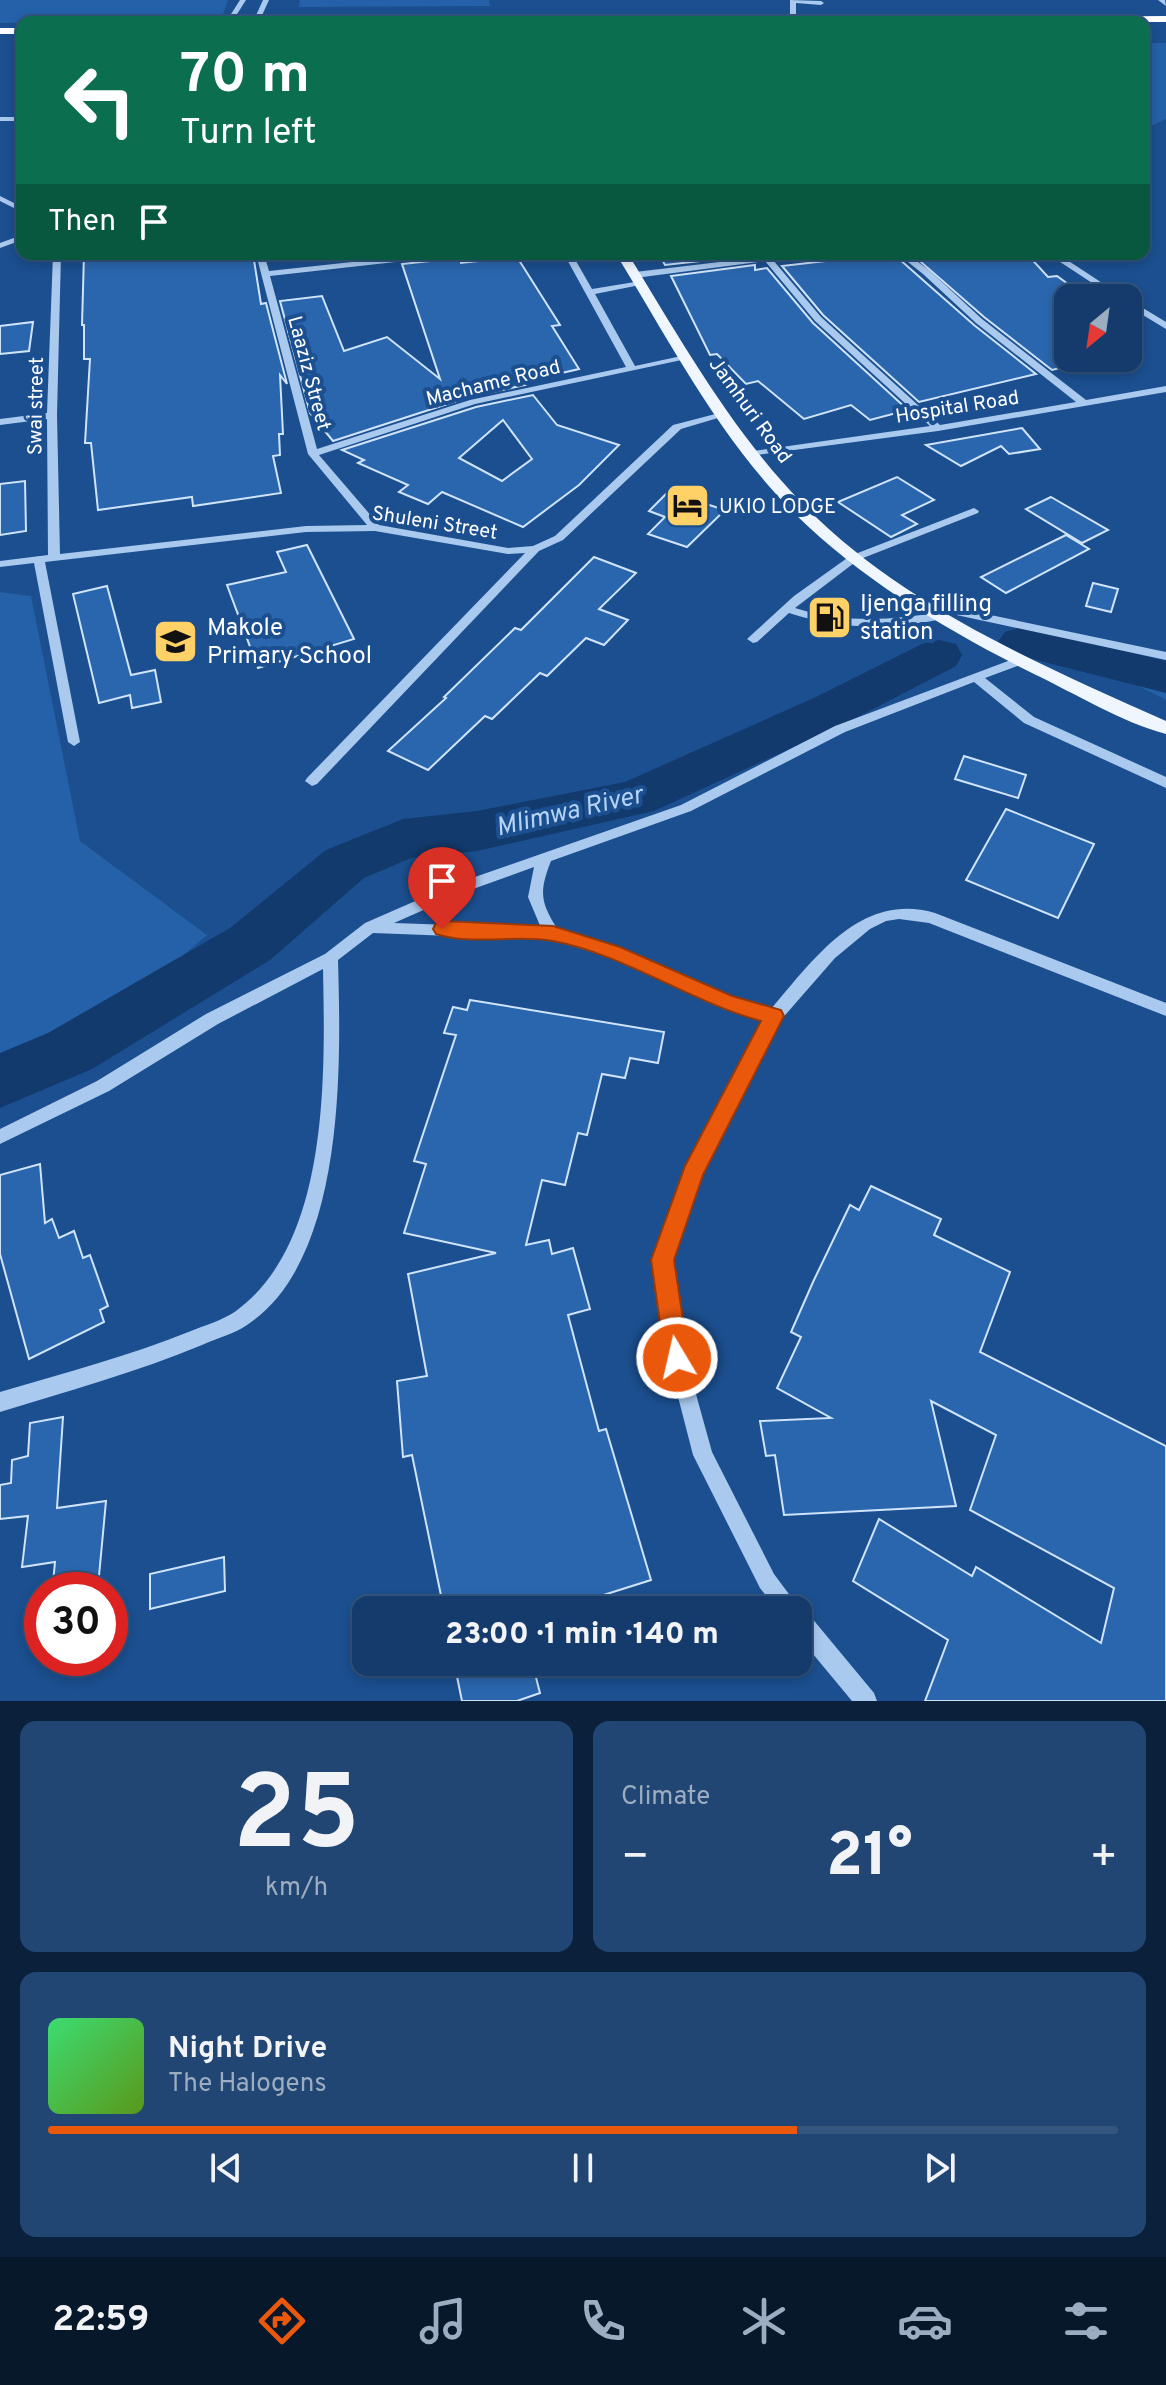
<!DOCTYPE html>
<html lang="en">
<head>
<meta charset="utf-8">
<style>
  body { margin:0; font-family:Overpass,sans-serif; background:#214673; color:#f1f3f6; height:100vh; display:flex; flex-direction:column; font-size:30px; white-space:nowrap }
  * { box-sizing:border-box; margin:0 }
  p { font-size:26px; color:#9dadc1 }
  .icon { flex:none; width:44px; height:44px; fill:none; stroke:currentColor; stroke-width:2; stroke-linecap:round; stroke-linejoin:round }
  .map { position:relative; height:1701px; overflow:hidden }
  .details { display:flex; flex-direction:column; gap:20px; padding:20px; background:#0b203b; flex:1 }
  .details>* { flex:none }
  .banner { position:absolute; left:16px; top:16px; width:1134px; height:244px; border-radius:16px; box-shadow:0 4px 12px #0003,0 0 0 2px #33557e; background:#0b6e4f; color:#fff; overflow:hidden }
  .needle { width:52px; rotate:209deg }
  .controls { position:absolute; left:1054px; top:284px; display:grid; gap:16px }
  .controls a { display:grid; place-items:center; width:88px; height:88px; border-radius:16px; background:#143b6b; box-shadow:0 4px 12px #0003,0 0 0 2px #33557e; font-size:40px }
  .speed { position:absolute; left:24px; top:1572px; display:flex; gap:16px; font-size:40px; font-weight:700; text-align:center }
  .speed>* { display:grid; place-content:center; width:104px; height:104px; border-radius:50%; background:#143b6b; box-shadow:0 4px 12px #0003,0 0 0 2px #33557e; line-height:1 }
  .speed .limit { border:12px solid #d22; background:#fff; color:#111 }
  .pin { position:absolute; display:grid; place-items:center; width:68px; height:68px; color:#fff; margin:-82px -34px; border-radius:50% 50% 50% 0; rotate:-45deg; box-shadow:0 0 8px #0007 }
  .pin .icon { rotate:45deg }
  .me { position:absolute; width:88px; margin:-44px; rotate:351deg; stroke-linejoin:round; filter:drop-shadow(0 0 6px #0008) }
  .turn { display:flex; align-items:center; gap:28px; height:168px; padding:0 32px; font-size:36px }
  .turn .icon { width:104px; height:104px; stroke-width:2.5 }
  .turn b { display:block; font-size:56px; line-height:68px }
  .then { display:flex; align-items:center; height:76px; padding:0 32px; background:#0003; gap:16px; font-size:30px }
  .big { font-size:60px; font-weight:800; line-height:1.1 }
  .details .tile { flex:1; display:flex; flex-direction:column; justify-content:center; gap:12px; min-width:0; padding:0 28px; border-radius:16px; background:#214673 }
  .details .dial { align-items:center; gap:0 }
  .dial b { font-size:104px; line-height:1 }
  .song { display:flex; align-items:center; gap:24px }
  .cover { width:96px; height:96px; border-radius:12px; background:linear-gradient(135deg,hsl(140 70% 55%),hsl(90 70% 35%)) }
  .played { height:8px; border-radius:4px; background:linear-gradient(90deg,#ea580c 70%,#33557e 70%) }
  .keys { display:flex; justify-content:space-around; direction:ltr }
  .heat { display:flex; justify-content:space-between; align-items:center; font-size:44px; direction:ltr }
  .details .tiles { flex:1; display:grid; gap:20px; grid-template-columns:1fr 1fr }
  .tile:last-child { grid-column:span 2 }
  .trip { position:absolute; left:352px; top:1596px; width:460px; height:80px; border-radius:16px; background:#143b6b; box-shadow:0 4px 12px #0003,0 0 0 2px #33557e; font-weight:800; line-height:80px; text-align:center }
  .tab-bar { display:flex; height:128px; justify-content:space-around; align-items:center; background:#08182b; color:#9dadc1 }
  .tab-bar .icon { width:56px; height:56px }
  .tab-bar .current { color:#ea580c }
  .tab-bar b { font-size:36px; color:#f1f3f6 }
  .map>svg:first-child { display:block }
</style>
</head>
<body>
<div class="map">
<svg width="1166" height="1701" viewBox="0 0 1166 1701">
  <rect width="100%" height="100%" fill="#1b4f8f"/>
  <!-- green -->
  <g fill="#2461a8">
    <polygon points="0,0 228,0 221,20 0,23"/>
    <polygon points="300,0 489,0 490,6 299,7"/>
    <polygon points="1144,43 1166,43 1166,119 1144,129"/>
    <polygon points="0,592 31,596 80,841 207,935 23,1094 0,1101"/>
    <polygon points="1057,644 1166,671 1166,700"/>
  </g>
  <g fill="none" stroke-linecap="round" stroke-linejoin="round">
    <!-- river -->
    <g fill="#123a6d" fill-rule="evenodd">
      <polygon points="1021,627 1166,661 1166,693 1005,652 998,642 1005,632"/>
      <polygon points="939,640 956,644 962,655 956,666 850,721 654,811 477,851 411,858 364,878 270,960 92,1069 0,1108 0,1053 48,1033 230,928 326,850 403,819 477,811 625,782 816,697 922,644"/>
    </g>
  </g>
  <!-- building -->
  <g fill="#2a66ad" stroke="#cfe3fa" stroke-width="2" fill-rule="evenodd">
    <polygon points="84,254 149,254 150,258 191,254 253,254 261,304 266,303 287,384 280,375 283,434 279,434 280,455 273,456 281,493 193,506 192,497 98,510 91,443 85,443 90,359 84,359 84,325 82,325"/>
    <polygon points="456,254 461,254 461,263 517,257 560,325 552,326 579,369 522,382 525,385 469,397 333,441 310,413 280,301 322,296 344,351 387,337 440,379 402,264 449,259"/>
    <polygon points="659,254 754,254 754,255 665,265"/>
    <polygon points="926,254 1027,254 1048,277 1057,276 1068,284 1068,366 1052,370 984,317 914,256"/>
    <polygon points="869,256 873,261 898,258 974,325 1036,374 919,402 823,315 782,266"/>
    <polygon points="755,265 755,270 767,268 813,323 908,410 870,420 851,405 804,419 758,381 746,384 717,354 710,355 671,276"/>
    <polygon points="33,322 29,351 0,354 0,326"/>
    <path d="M533,395l24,30 62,20 -40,40 -56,42 -81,-35 -14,12 -29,-12 9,-7 -50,-22 6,-3 -22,-10 134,-43zM503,420l29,39 -30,22 -43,-23z"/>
    <polygon points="1022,428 1040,449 1009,454 1001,446 961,466 926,445"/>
    <polygon points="897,477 934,500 902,515 917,524 891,537 838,502"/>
    <polygon points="25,481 26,531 0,535 0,484"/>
    <polygon points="668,492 725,510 687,547 648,534 665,517 649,511"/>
    <polygon points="1051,497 1108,530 1082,543 1026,509"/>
    <polygon points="1066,535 1089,549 1006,593 981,577"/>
    <polygon points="307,545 354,639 258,668 227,585 286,572 277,552"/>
    <polygon points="594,557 636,573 599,609 628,620 604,645 586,638 547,676 540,673 492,719 485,716 428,770 388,751 446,698 444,697 515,628 521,630"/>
    <polygon points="1093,583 1118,589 1111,612 1086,606"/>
    <polygon points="107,586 131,675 155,670 161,702 132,708 130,695 99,703 73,594"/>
    <polygon points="964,756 1026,775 1018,798 955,779"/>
    <polygon points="1006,809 1094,844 1058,918 966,880"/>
    <polygon points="470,1000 664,1032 658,1063 630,1058 625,1078 602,1074 587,1135 578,1133 565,1185 542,1180 526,1245 549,1240 552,1254 573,1248 590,1309 568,1315 599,1431 606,1429 651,1580 556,1610 444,1610 412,1455 403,1457 397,1381 427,1376 408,1274 496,1253 404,1233 426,1164 414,1161 456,1035 444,1033 453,1007 467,1010"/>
    <polygon points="40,1164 45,1223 52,1219 59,1238 74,1231 83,1258 90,1255 108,1306 100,1310 104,1322 29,1359 0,1254 0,1175"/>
    <polygon points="871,1186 941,1219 934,1235 1010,1272 980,1352 1166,1446 1166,1701 925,1701 948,1640 853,1581 879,1519 972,1576 976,1567 1101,1643 1114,1588 970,1510 996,1435 931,1401 956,1506 784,1515 775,1455 766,1456 760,1421 831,1418 777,1388 801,1337 791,1332 813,1282 850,1205 859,1210"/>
    <polygon points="63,1417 57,1508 106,1501 99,1576 53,1583 55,1562 22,1567 28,1516 0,1519 0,1485 11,1483 12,1460 28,1456 30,1423"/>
    <polygon points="224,1557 225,1591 150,1609 150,1574"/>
    <polygon points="454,1662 532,1662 540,1693 517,1701 462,1701"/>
  </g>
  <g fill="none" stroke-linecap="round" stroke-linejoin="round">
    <!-- minor -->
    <g fill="#a9c9ee" fill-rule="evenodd">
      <polygon points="240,0 246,0 232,22 226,22"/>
      <polygon points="263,0 269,0 259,22 253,22"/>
      <polygon points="790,0 821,1 824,3 821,5 796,3 796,22 790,22"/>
      <polygon points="1158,0 1165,0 1166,6"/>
      <polygon points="19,72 22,72 22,76 17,75"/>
      <rect x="0" y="117" width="22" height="4"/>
      <polygon points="0,196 22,207 22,212 0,201"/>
      <polygon points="22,235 22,240 0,248 0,243"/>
      <polygon points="53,254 61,254 57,415 60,554 306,526 367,525 308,454 256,254 264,254 269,271 426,254 453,254 449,256 270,276 317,449 470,400 626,367 564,254 572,254 592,289 641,281 645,284 595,294 635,366 686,355 691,358 475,404 319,455 379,525 508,548 533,546 555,536 673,425 723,412 728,415 681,429 563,540 539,551 317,784 312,786 305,781 307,778 525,553 508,554 375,531 306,532 45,562 80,742 74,746 68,742 34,563 0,567 0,561 48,555 47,419 0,425 0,419 47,413"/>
      <polygon points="760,254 806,254 773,260 821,317 940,425 1076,402 976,323 923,274 898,254 907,254 929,270 982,319 1086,400 1166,386 1166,392 938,431 749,456 749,452 753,451 930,426 815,321 765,261 635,278 631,275 635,272 762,257"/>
      <polygon points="1048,254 1058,254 1125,298 1115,298"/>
      <polygon points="1128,299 1166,322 1166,329 1128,306"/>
      <path d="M974,508l5,3 -1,2 -120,47 -63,48c48,15 95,13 144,4l-19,-4v-6l4,-1 242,51v8l-219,-47 -1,5c-53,12 -105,12 -157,-5l-32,29 -4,1 -6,-4 47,-43 56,-40z"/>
      <path d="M1021,656l6,4 -2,3 -40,15 49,39 132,60v11l-142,-65 -50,-41 -129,50 -154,79 -140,50c-12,31 -11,41 7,69l60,19 113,49 40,11c43,-50 90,-118 164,-96l231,90v13l-237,-93 -30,-4 -13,2 -16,8 -35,29 -55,63 -80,154 -28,85 14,98 26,94 62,122 26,35 6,2 68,82 3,8h-25l-54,-65v-26h-21l-17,-22 -67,-133 -25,-97 -14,-98 32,-92 78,-148 -41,-12 -115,-51 -55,-17 -180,-7 -35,27c3,105 8,300 -91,365 -13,9 -30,13 -45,20 -65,27 -134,46 -202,67v-20c64,-19 129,-36 191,-61 15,-6 32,-11 45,-20 94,-69 89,-237 87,-342l-105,55 -109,67 -109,53v-15l97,-48 109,-67 119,-60 40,-31 87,-38 229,-80 154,-79zM534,867l-6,30 13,31 -147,-5 68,-30z"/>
    </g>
    <!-- major -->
    <path fill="#f0f6ff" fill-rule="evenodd" d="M616,254h12c53,86 103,176 174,249 98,102 237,161 364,218v13c-45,-12 -90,-40 -132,-60 -86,-43 -171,-93 -240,-161 -74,-74 -124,-171 -178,-259z"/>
    <!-- highway -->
    <g fill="#fff" fill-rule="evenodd">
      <polygon points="1166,16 1166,22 799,22 804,19"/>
      <rect x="0" y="28" width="22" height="6"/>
    </g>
  </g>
  <!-- route -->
  <path fill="#ea580c" stroke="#983908" stroke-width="2" d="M442,921l111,5 67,21 112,49 49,14 3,6 -81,159 -29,85 15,98 -3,8 -9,4 -8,-4 -4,-8 -14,-98 34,-94 76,-145c-70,-19 -138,-67 -208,-80 -38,-7 -81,5 -117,-7l-3,-5 3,-6z"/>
  <!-- icons -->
  <defs>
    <symbol id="hotel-square" viewBox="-11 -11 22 22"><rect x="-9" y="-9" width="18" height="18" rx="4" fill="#ffd166" stroke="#1b4f8f"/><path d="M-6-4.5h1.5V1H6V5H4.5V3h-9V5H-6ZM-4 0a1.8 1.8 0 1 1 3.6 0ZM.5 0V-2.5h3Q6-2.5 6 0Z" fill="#111"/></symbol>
    <symbol id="fuel-square" viewBox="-11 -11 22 22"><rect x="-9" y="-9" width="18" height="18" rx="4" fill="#ffd166" stroke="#1b4f8f"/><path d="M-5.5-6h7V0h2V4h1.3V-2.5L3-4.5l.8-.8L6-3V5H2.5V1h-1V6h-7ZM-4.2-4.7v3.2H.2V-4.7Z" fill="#111"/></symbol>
    <symbol id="school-square" viewBox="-11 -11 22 22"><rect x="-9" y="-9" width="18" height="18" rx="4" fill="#ffd166" stroke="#1b4f8f"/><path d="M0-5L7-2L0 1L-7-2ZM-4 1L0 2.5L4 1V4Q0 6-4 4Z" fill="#111"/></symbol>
  </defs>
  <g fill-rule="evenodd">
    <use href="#hotel-square" x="662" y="480" width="51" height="51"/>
    <use href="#fuel-square" x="804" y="592" width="51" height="51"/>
    <use href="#school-square" x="150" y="616" width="51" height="51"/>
  </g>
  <g text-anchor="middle" stroke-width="8" stroke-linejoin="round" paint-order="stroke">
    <!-- far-street labels -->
    <g font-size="20" fill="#fff" stroke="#1b4f8f">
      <text transform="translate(310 373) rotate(75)" y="7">Laaziz Street</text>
      <text transform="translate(493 382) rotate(-14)" y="7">Machame Road</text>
      <text transform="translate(35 406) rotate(-89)" y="7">Swai street</text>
      <text transform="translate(957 406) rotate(-9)" y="7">Hospital Road</text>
      <text transform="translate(751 410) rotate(54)" y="7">Jamhuri Road</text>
      <text transform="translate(435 522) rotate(9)" y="7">Shuleni Street</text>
    </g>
    <!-- far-poi labels -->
    <g font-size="20" fill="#fff" stroke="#1b4f8f" text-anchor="start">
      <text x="719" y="513">UKIO LODGE</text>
    </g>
    <!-- poi labels -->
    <g font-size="24" fill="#fff" stroke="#1b4f8f" text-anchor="start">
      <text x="860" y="611">Ijenga filling<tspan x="860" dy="28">station</tspan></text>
      <text x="207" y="635">Makole<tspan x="207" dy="28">Primary School</tspan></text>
    </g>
    <!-- water labels -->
    <g font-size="26" font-style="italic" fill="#b5d3f5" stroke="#1b4f8f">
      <text transform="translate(569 810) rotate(-13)" y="9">Mlimwa River</text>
    </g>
  </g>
</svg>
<div class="controls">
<a><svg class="needle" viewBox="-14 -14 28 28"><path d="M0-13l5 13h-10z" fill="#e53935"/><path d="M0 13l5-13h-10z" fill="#9dadc1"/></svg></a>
</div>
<div class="speed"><div class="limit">30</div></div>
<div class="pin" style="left:442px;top:929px;background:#d93025"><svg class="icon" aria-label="arrive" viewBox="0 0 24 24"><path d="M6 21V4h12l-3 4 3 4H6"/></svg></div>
<svg class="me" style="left:677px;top:1358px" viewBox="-20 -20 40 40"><circle r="17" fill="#ea580c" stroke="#fff" stroke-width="3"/><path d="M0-11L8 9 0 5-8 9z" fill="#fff"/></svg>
<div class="trip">23:00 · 1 min · 140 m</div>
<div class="banner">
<div class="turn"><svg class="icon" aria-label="left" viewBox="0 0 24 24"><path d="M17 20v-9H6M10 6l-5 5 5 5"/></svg><div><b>70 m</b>Turn left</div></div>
<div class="then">Then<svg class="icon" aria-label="arrive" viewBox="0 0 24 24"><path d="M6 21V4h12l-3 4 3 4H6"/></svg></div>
</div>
</div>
<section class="details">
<div class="tiles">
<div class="tile dial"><b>25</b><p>km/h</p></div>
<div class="tile"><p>Climate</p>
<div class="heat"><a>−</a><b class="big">21°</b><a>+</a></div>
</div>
<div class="tile">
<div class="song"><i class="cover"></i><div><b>Night Drive</b><p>The Halogens</p></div></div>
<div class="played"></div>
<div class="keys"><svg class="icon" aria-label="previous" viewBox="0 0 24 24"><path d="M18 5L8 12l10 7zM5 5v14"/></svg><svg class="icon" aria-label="pause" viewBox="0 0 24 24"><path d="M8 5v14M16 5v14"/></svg><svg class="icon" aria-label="next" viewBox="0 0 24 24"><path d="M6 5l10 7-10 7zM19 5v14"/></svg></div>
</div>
</div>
</section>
<nav class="tab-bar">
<b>22:59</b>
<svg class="icon current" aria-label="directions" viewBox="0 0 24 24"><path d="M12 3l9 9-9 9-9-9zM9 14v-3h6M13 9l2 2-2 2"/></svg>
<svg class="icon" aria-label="music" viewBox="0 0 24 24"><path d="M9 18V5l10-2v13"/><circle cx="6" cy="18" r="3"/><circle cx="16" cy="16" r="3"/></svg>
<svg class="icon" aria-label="phone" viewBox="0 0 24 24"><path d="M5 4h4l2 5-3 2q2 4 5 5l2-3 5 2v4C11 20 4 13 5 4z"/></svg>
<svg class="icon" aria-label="climate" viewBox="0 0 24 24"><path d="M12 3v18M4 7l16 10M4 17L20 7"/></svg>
<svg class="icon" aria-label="car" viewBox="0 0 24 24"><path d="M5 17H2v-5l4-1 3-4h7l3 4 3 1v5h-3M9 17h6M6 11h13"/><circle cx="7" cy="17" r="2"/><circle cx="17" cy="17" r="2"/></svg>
<svg class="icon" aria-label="filters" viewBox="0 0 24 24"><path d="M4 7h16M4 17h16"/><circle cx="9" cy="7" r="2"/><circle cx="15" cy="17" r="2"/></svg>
</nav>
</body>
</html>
